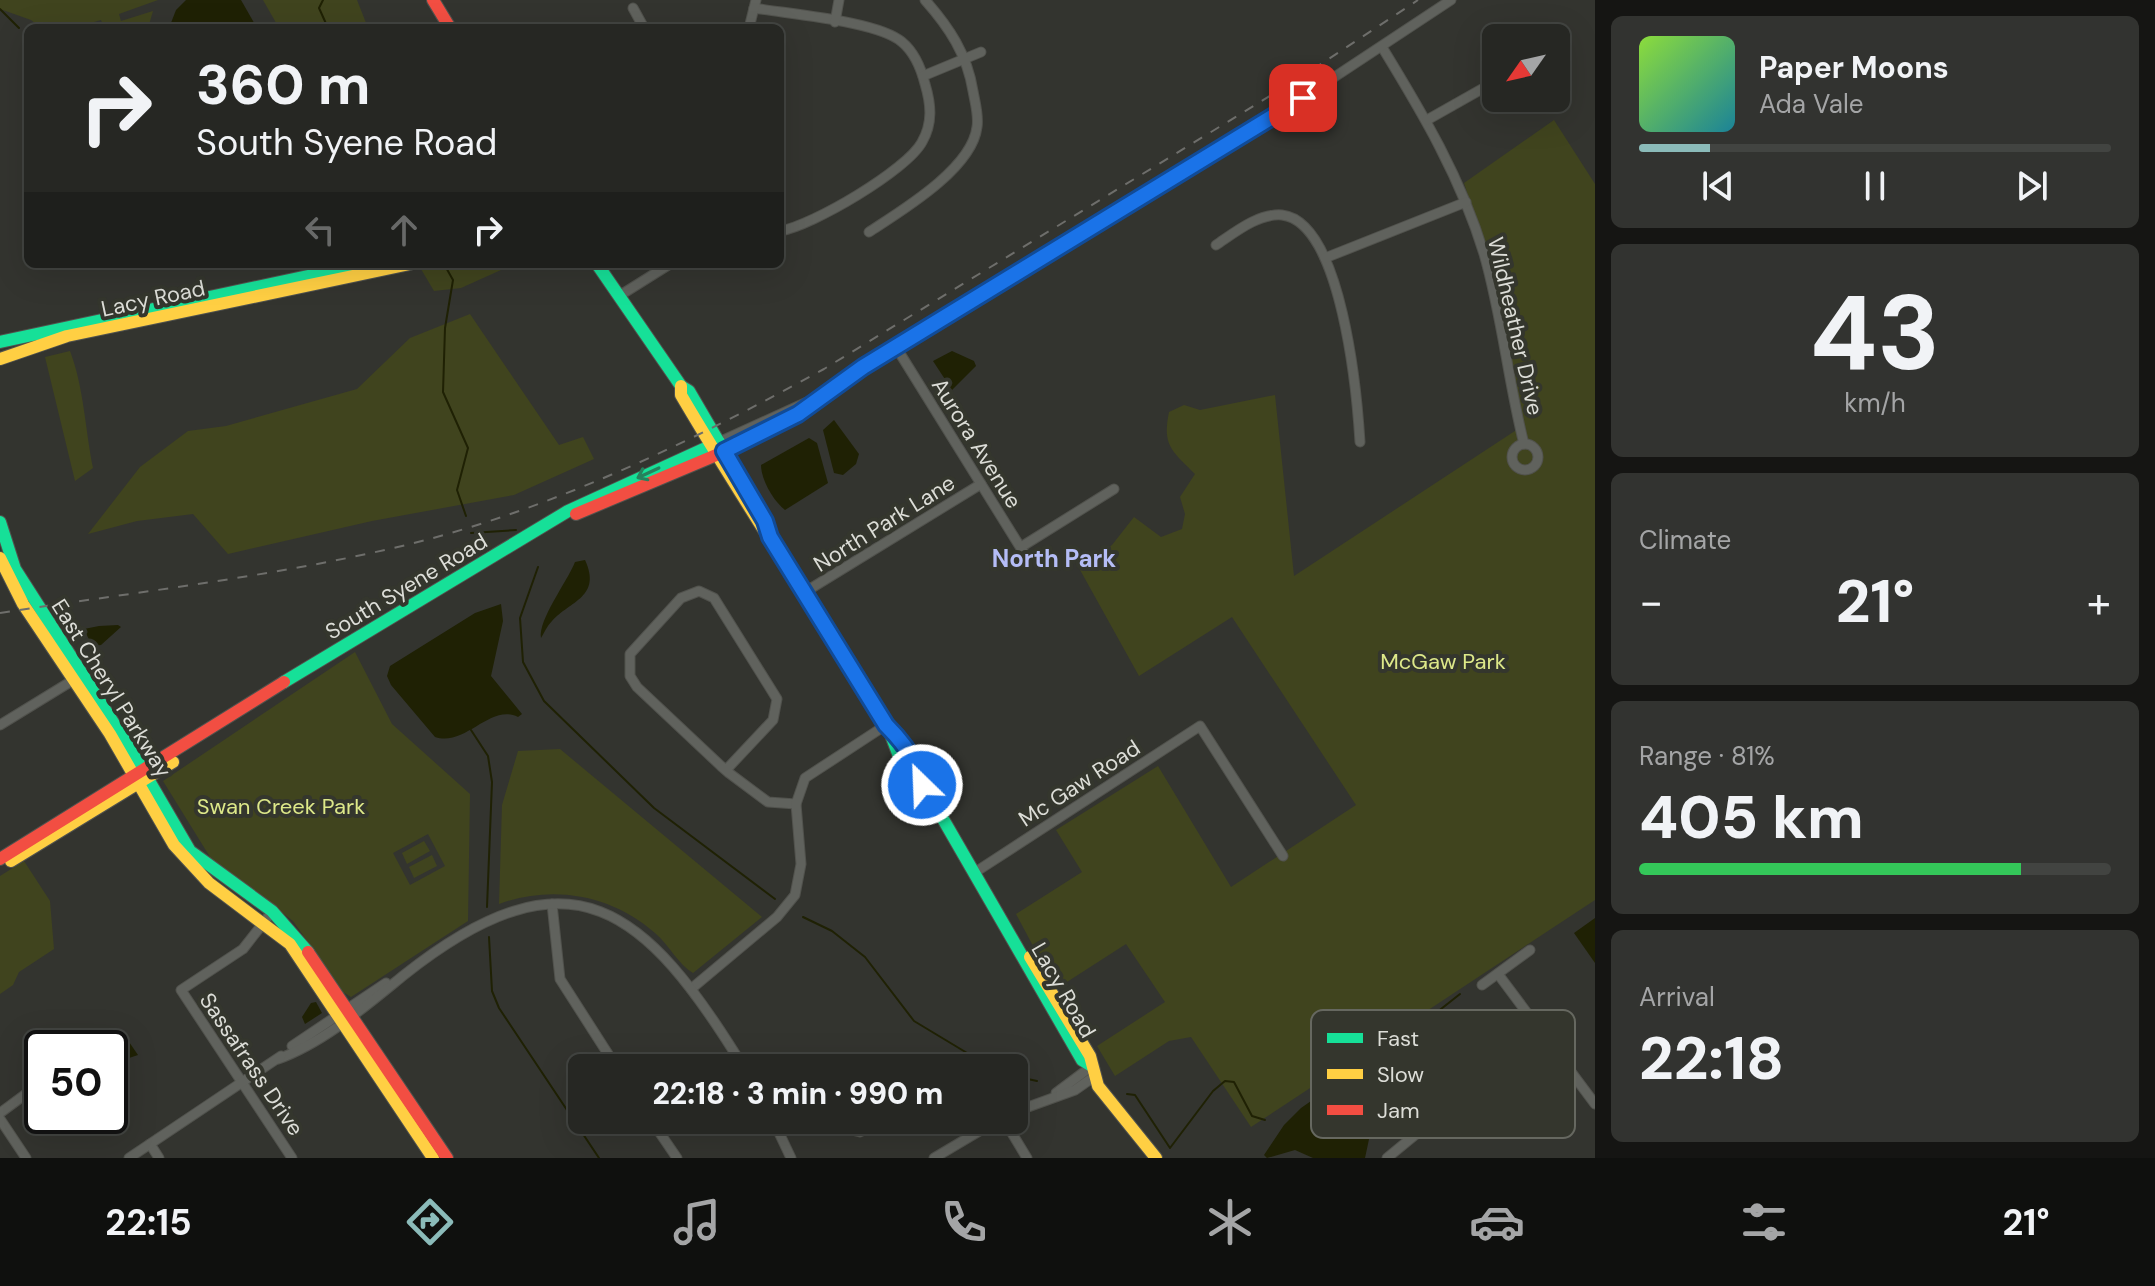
<!DOCTYPE html>
<html lang="en">
<head>
<meta charset="utf-8">
<style>
  body { margin:0; font-family:"DM Sans",sans-serif; background:#323330; color:#f1f3f6; height:100vh; display:flex; flex-direction:column; font-size:30px; white-space:nowrap }
  * { box-sizing:border-box; margin:0 }
  p { font-size:26px; color:#a4a5a6 }
  .icon { flex:none; width:44px; height:44px; fill:none; stroke:currentColor; stroke-width:2; stroke-linecap:round; stroke-linejoin:round }
  .map { position:relative; flex:1; overflow:hidden }
  .details { display:flex; flex-direction:column; gap:16px; padding:16px; background:#151513; width:560px }
  .details>* { flex:none }
  .top-card { position:absolute; left:24px; top:24px; width:760px; height:244px; border-radius:12px; box-shadow:0 8px 32px #0002,0 0 0 2px #424441; background:#262723; color:#f1f3f6; overflow:hidden }
  .needle { width:52px; rotate:236deg }
  .buttons { position:absolute; left:1482px; top:24px; display:grid; gap:16px }
  .buttons a { display:grid; place-items:center; width:88px; height:88px; border-radius:12px; background:#262723; box-shadow:0 8px 32px #0002,0 0 0 2px #424441; font-size:40px }
  .speed { position:absolute; left:24px; top:1030px; display:flex; gap:16px; font-size:40px; font-weight:700; text-align:center }
  .speed>* { display:grid; place-content:center; width:104px; height:104px; border-radius:50%; background:#262723; box-shadow:0 8px 32px #0002,0 0 0 2px #424441; line-height:1 }
  .speed .limit { border:4px solid #111; border-radius:12px; background:#fff; color:#111 }
  .pin { position:absolute; display:grid; place-items:center; width:68px; height:68px; color:#fff; margin:-34px; border-radius:16px; box-shadow:0 4px 12px #0006 }
  .me { position:absolute; width:88px; margin:-44px; rotate:336deg; stroke-linejoin:round; filter:drop-shadow(0 0 6px #0008) }
  .turn { display:flex; align-items:center; gap:28px; height:168px; padding:0 40px; font-size:36px }
  .turn .icon { width:104px; height:104px; stroke-width:2.5 }
  .turn b { display:block; font-size:56px; line-height:68px }
  .lanes { display:flex; align-items:center; height:76px; padding:0 40px; background:#0003; justify-content:center; gap:40px; direction:ltr }
  .lanes .off { opacity:.35 }
  .big { font-size:60px; font-weight:800; line-height:1.1 }
  .details .widget { flex:1; display:flex; flex-direction:column; justify-content:center; gap:12px; min-width:0; padding:0 28px; border-radius:12px; background:#323330 }
  .details .dial { align-items:center; gap:0 }
  .dial b { font-size:104px; line-height:1 }
  .song { display:flex; align-items:center; gap:24px }
  .cover { width:96px; height:96px; border-radius:12px; background:linear-gradient(135deg,hsl(90 70% 55%),hsl(190 70% 35%)) }
  .played { height:8px; border-radius:4px; background:linear-gradient(90deg,#8bbbb9 15%,#424441 15%) }
  .keys { display:flex; justify-content:space-around; direction:ltr }
  .heat { display:flex; justify-content:space-between; align-items:center; font-size:44px; direction:ltr }
  .charge { height:12px; border-radius:6px; background:linear-gradient(90deg,#34c759 81%,#424441 0) }
  .trip { position:absolute; left:568px; top:1054px; width:460px; height:80px; border-radius:12px; background:#262723; box-shadow:0 8px 32px #0002,0 0 0 2px #424441; font-weight:800; line-height:80px; text-align:center }
  .tabs { display:flex; height:128px; justify-content:space-around; align-items:center; background:#0f100e; color:#a4a5a6 }
  .tabs .icon { width:56px; height:56px }
  .tabs .current { color:#8bbbb9 }
  .tabs b { font-size:36px; color:#f1f3f6 }
  main { display:flex; flex:1; min-height:0 }
  .map>svg:first-child { display:block }
</style>
</head>
<body>
<main>
<div class="map">
<svg width="1595" height="1158" viewBox="0 0 1595 1158">
  <rect width="100%" height="100%" fill="#33342f"/>
  <!-- green -->
  <g fill="#40441e" fill-rule="evenodd">
    <polygon points="0,0 158,0 119,14 121,21 153,11 148,28 99,28 103,25 101,20 73,28 41,28 31,20 0,9"/>
    <polygon points="263,0 357,0 368,28 279,28"/>
    <path d="M1554,120l41,64v716l-344,227 -60,-90 -22,4 -54,35 -18,-30 68,-44 -39,-58 -70,45 -40,-75 66,-42 -26,-42 102,-64 73,121 125,-82 -124,-188 -93,59 -60,-108 33,-23 22,-28 27,20 21,-8 3,-15 -5,-17 15,-23c-23,-23 -33,-28 -26,-62l15,-7 16,5 75,-15 19,181 230,-151 -26,-137 -34,-105z"/>
    <polygon points="418,264 497,264 501,270 461,288 434,291"/>
    <polygon points="470,314 559,445 583,437 594,459 514,495 372,521 228,554 193,514 137,521 88,534 140,467 188,431 226,426 357,389 410,338"/>
    <path d="M70,351c14,37 15,77 23,117l-18,13 -30,-124z"/>
    <path d="M355,652l37,72 78,70 -2,127 -117,76 -8,-5 -50,-71 -83,-64 -47,-76zM428,834l17,32 -35,19 -17,-32z"/>
    <path d="M560,749l202,168 -69,56c-15,-9 -24,-28 -38,-40 -43,-38 -102,-49 -156,-29l3,-99 16,-54z"/>
    <polygon points="424,841 430,851 407,864 402,853"/>
    <polygon points="432,855 437,866 414,878 409,867"/>
    <polygon points="24,861 50,901 54,949 19,972 13,985 0,994 0,876"/>
  </g>
  <!-- water -->
  <g fill="#1f2104">
    <polygon points="186,0 241,0 257,28 169,28 176,10"/>
    <polygon points="952,351 974,361 976,366 952,390 933,361"/>
    <polygon points="834,420 859,454 856,464 843,475 834,473 823,430"/>
    <path d="M809,438l8,5 11,40 -43,27c-12,-9 -24,-31 -24,-45z"/>
    <path d="M585,560c17,37 -15,41 -33,61 -5,5 -8,12 -11,17 -3,-18 26,-56 34,-76z"/>
    <path d="M501,604l2,17 -12,55 31,38 -4,3c-28,-14 -52,30 -83,20l-44,-52 -4,-9 3,-10 85,-53z"/>
    <polygon points="99,626 118,625 121,627 101,645 92,646 84,629"/>
    <polygon points="1595,918 1595,963 1574,933"/>
    <polygon points="316,1002 322,1013 305,1024 302,1017 311,1003"/>
    <polygon points="1422,1024 1396,1057 1390,1091 1375,1111 1365,1158 1313,1158 1295,1150 1267,1158 1264,1155 1284,1125 1301,1108"/>
    <polygon points="127,1039 138,1055 129,1058 125,1065 114,1049"/>
  </g>
  <g fill="none" stroke-linecap="round" stroke-linejoin="round">
    <!-- stream -->
    <g stroke="#1f2104" stroke-width="2">
      <polyline points="323,0 319,8 328,28"/>
      <polyline points="0,9 19,28"/>
      <polyline points="444,264 453,280 445,328 443,392 468,448 457,490 466,516"/>
      <polyline points="471,533 516,530"/>
      <polyline points="538,567 520,618 523,662 544,701 654,808 775,899"/>
      <polyline points="471,730 488,756 492,782 487,907"/>
      <polyline points="803,917 832,931 865,957 914,1021 992,1068"/>
      <polyline points="489,937 492,991 499,1008 599,1158"/>
      <polyline points="1422,1024 1460,994"/>
      <polyline points="1014,1076 1037,1081"/>
      <polyline points="1127,1094 1135,1095 1170,1148 1213,1091 1225,1081 1234,1082 1252,1116 1265,1120"/>
    </g>
    <defs>
      <g id="street">
        <polyline points="633,8 644,28"/>
        <path d="M754,8c34,6 124,13 148,34 12,10 19,26 23,42 6,20 8,39 -3,58 -15,28 -110,84 -142,89"/>
        <polyline points="835,22 839,0"/>
        <polyline points="749,28 756,0"/>
        <path d="M1382,47c41,67 79,131 102,207 18,62 24,127 40,190"/>
        <polyline points="923,76 981,52"/>
        <polyline points="1427,120 1496,81"/>
        <path d="M869,232c32,-21 103,-63 108,-105 2,-11 -2,-25 -4,-36 -6,-37 -24,-64 -48,-91"/>
        <path d="M1216,245c18,-12 42,-32 66,-30 60,7 75,179 78,227"/>
        <polyline points="1325,258 1466,202"/>
        <polyline points="619,296 670,264"/>
        <polyline points="896,347 1027,558"/>
        <polyline points="719,442 807,402"/>
        <circle cx="1525" cy="457" r="13"/>
        <polyline points="724,451 798,414 828,389 1277,115 1451,0"/>
        <polyline points="1021,547 1114,489"/>
        <polyline points="805,592 981,484"/>
        <polyline points="0,725 75,679"/>
        <polyline points="726,770 773,720 777,699 714,598 699,591 681,598 630,654 630,676 637,687 721,766 729,773 768,802 796,804"/>
        <polyline points="977,871 1200,726 1283,856"/>
        <polyline points="552,904 560,979 617,1068"/>
        <polyline points="268,917 243,949 181,990 292,1158"/>
        <polyline points="1498,974 1595,1104"/>
        <polyline points="1482,985 1530,950"/>
        <polyline points="691,989 777,917 795,895 801,864 796,804 805,778 886,725"/>
        <polyline points="292,1046 386,983"/>
        <path d="M278,1059c45,-16 89,-54 126,-84 168,-133 242,-67 340,93"/>
        <polyline points="842,1068 846,1062"/>
        <polyline points="1056,1093 1092,1066"/>
        <polyline points="1014,1112 1075,1090 1095,1076"/>
        <polyline points="0,1113 42,1082"/>
        <polyline points="0,1119 26,1158"/>
        <polyline points="651,1120 677,1158"/>
        <polyline points="773,1120 791,1158"/>
        <polyline points="841,1120 848,1129 860,1132 882,1120"/>
        <polyline points="1004,1120 1027,1158"/>
        <polyline points="150,1144 159,1158"/>
        <polyline points="129,1158 281,1056"/>
        <polyline points="934,1158 998,1120"/>
        <polyline points="1387,1158 1454,1103 1509,1037 1531,1018"/>
      </g>
      <g id="fast">
        <polyline points="597,264 681,386 689,391 765,521 770,537"/>
        <polyline points="0,342 364,264"/>
        <polyline points="0,522 15,569 134,755 190,851 272,911 308,952"/>
        <polyline points="284,682 568,511 719,442"/>
        <polyline points="888,727 900,759 943,819 1082,1060 1092,1066"/>
      </g>
      <g id="slow">
        <polyline points="0,359 67,336 410,264"/>
        <path d="M681,386v9c61,104 128,204 191,307 17,28 43,50 50,83"/>
        <polyline points="0,558 23,604 110,734 174,845 209,883 290,944 433,1158"/>
        <polyline points="11,861 173,762"/>
        <polyline points="1030,957 1090,1056 1098,1086 1156,1158"/>
      </g>
      <g id="jam">
        <polyline points="433,0 450,28"/>
        <polyline points="576,514 721,453"/>
        <polyline points="0,859 284,682"/>
        <polyline points="308,952 447,1158"/>
      </g>
    </defs>
    <!-- street casing -->
    <use href="#street" stroke="#51524d" stroke-width="11"/>
    <!-- fast casing -->
    <use href="#fast" stroke="#51524d" stroke-width="14"/>
    <!-- slow casing -->
    <use href="#slow" stroke="#51524d" stroke-width="14"/>
    <!-- jam casing -->
    <use href="#jam" stroke="#51524d" stroke-width="14"/>
    <!-- street -->
    <use href="#street" stroke="#60625d" stroke-width="9"/>
    <!-- fast -->
    <use href="#fast" stroke="#16e098" stroke-width="12"/>
    <!-- slow -->
    <use href="#slow" stroke="#ffcf43" stroke-width="12"/>
    <!-- jam -->
    <use href="#jam" stroke="#f24e42" stroke-width="12"/>
    <!-- rail -->
    <path stroke="#6e6e6b" stroke-width="2" stroke-dasharray="10 10" stroke-linecap="butt" d="M0,613c135,-21 273,-36 406,-68 147,-36 287,-104 418,-176l485,-297 109,-72"/>
  </g>
  <!-- one-way arrows -->
  <defs><path id="oneway-shaft" d="M-6 0H5M1.5-3L5.5 0L1.5 3" fill="none" stroke-width="1.6" stroke-linecap="round" stroke-linejoin="round" transform="scale(2)"/></defs>
  <use stroke="#26825d" href="#oneway-shaft" transform="translate(648 473) rotate(155)"/>
  <g fill="none" stroke-linecap="round" stroke-linejoin="round">
    <defs>
      <path id="route" d="M922,785c-3,-23 -20,-44 -36,-60l-116,-188 -5,-16 -41,-70 74,-37 65,-47 440,-269"/>
    </defs>
    <!-- route casing -->
    <use href="#route" stroke="#114b97" stroke-width="20"/>
    <!-- route -->
    <use href="#route" stroke="#1a73e8" stroke-width="14"/>
  </g>
  <g text-anchor="middle" stroke-width="8" stroke-linejoin="round" paint-order="stroke">
    <!-- street labels -->
    <g font-size="22" fill="#dcddd7" stroke="#34362d">
      <text transform="translate(153 298) rotate(-12)" y="8">Lacy Road</text>
      <text transform="translate(1516 326) rotate(77)" y="8">Wildheather Drive</text>
      <text transform="translate(977 443) rotate(58)" y="8">Aurora Avenue</text>
      <text transform="translate(884 523) rotate(-32)" y="8">North Park Lane</text>
      <text transform="translate(406 586) rotate(-31)" y="8">South Syene Road</text>
      <text transform="translate(112 688) rotate(58)" y="8">East Cheryl Parkway</text>
      <text transform="translate(1079 783) rotate(-33)" y="8">Mc Gaw Road</text>
      <text transform="translate(1064 990) rotate(60)" y="8">Lacy Road</text>
      <text transform="translate(252 1064) rotate(56)" y="8">Sassafrass Drive</text>
    </g>
    <!-- park labels -->
    <g font-size="22" fill="#dde889" stroke="#34362d">
      <text x="1443" y="669">McGaw Park</text>
      <text x="281" y="814">Swan Creek Park</text>
    </g>
    <!-- neighbourhood labels -->
    <g font-size="24" font-weight="bold" fill="#b5bdf6" stroke="#34362d">
      <text x="1054" y="567">North Park</text>
    </g>
  </g>
  <!-- legend -->
  <rect x="1311" y="1010" width="264" height="128" rx="12" fill="#34362d" stroke="#666860" stroke-width="2"/>
  <rect x="1327" y="1033" width="36" height="10" fill="#16e098"/>
  <rect x="1327" y="1069" width="36" height="10" fill="#ffcf43"/>
  <rect x="1327" y="1105" width="36" height="10" fill="#f24e42"/>
  <g font-size="22" fill="#dcddd7">
    <text x="1377" y="1046">Fast</text>
    <text x="1377" y="1082">Slow</text>
    <text x="1377" y="1118">Jam</text>
  </g>
</svg>
<div class="buttons">
<a><svg class="needle" viewBox="-14 -14 28 28"><path d="M0-13l5 13h-10z" fill="#e53935"/><path d="M0 13l5-13h-10z" fill="#a4a5a6"/></svg></a>
</div>
<div class="speed"><div class="limit">50</div></div>
<div class="pin" style="left:1303px;top:98px;background:#d93025"><svg class="icon" aria-label="arrive" viewBox="0 0 24 24"><path d="M6 21V4h12l-3 4 3 4H6"/></svg></div>
<svg class="me" style="left:922px;top:785px" viewBox="-20 -20 40 40"><circle r="17" fill="#1a73e8" stroke="#fff" stroke-width="3"/><path d="M0-11L8 9 0 5-8 9z" fill="#fff"/></svg>
<div class="trip">22:18 · 3 min · 990 m</div>
<div class="top-card">
<div class="turn"><svg class="icon" aria-label="right" viewBox="0 0 24 24"><path d="M7 20v-9h11M14 6l5 5-5 5"/></svg><div><b>360 m</b>South Syene Road</div></div>
<div class="lanes"><svg class="icon off" aria-label="left" viewBox="0 0 24 24"><path d="M17 20v-9H6M10 6l-5 5 5 5"/></svg><svg class="icon off" aria-label="ahead" viewBox="0 0 24 24"><path d="M12 20V5M6 11l6-6 6 6"/></svg><svg class="icon" aria-label="right" viewBox="0 0 24 24"><path d="M7 20v-9h11M14 6l5 5-5 5"/></svg></div>
</div>
</div>
<section class="details">
<div class="widget">
<div class="song"><i class="cover"></i><div><b>Paper Moons</b><p>Ada Vale</p></div></div>
<div class="played"></div>
<div class="keys"><svg class="icon" aria-label="previous" viewBox="0 0 24 24"><path d="M18 5L8 12l10 7zM5 5v14"/></svg><svg class="icon" aria-label="pause" viewBox="0 0 24 24"><path d="M8 5v14M16 5v14"/></svg><svg class="icon" aria-label="next" viewBox="0 0 24 24"><path d="M6 5l10 7-10 7zM19 5v14"/></svg></div>
</div>
<div class="widget dial"><b>43</b><p>km/h</p></div>
<div class="widget"><p>Climate</p>
<div class="heat"><a>−</a><b class="big">21°</b><a>+</a></div>
</div>
<div class="widget"><p>Range · 81%</p><b class="big">405 km</b><div class="charge"></div></div>
<div class="widget"><p>Arrival</p><b class="big">22:18</b></div>
</section>
</main>
<nav class="tabs">
<b>22:15</b>
<svg class="icon current" aria-label="directions" viewBox="0 0 24 24"><path d="M12 3l9 9-9 9-9-9zM9 14v-3h6M13 9l2 2-2 2"/></svg>
<svg class="icon" aria-label="music" viewBox="0 0 24 24"><path d="M9 18V5l10-2v13"/><circle cx="6" cy="18" r="3"/><circle cx="16" cy="16" r="3"/></svg>
<svg class="icon" aria-label="phone" viewBox="0 0 24 24"><path d="M5 4h4l2 5-3 2q2 4 5 5l2-3 5 2v4C11 20 4 13 5 4z"/></svg>
<svg class="icon" aria-label="climate" viewBox="0 0 24 24"><path d="M12 3v18M4 7l16 10M4 17L20 7"/></svg>
<svg class="icon" aria-label="car" viewBox="0 0 24 24"><path d="M5 17H2v-5l4-1 3-4h7l3 4 3 1v5h-3M9 17h6M6 11h13"/><circle cx="7" cy="17" r="2"/><circle cx="17" cy="17" r="2"/></svg>
<svg class="icon" aria-label="filters" viewBox="0 0 24 24"><path d="M4 7h16M4 17h16"/><circle cx="9" cy="7" r="2"/><circle cx="15" cy="17" r="2"/></svg>
<b>21°</b>
</nav>
</body>
</html>
